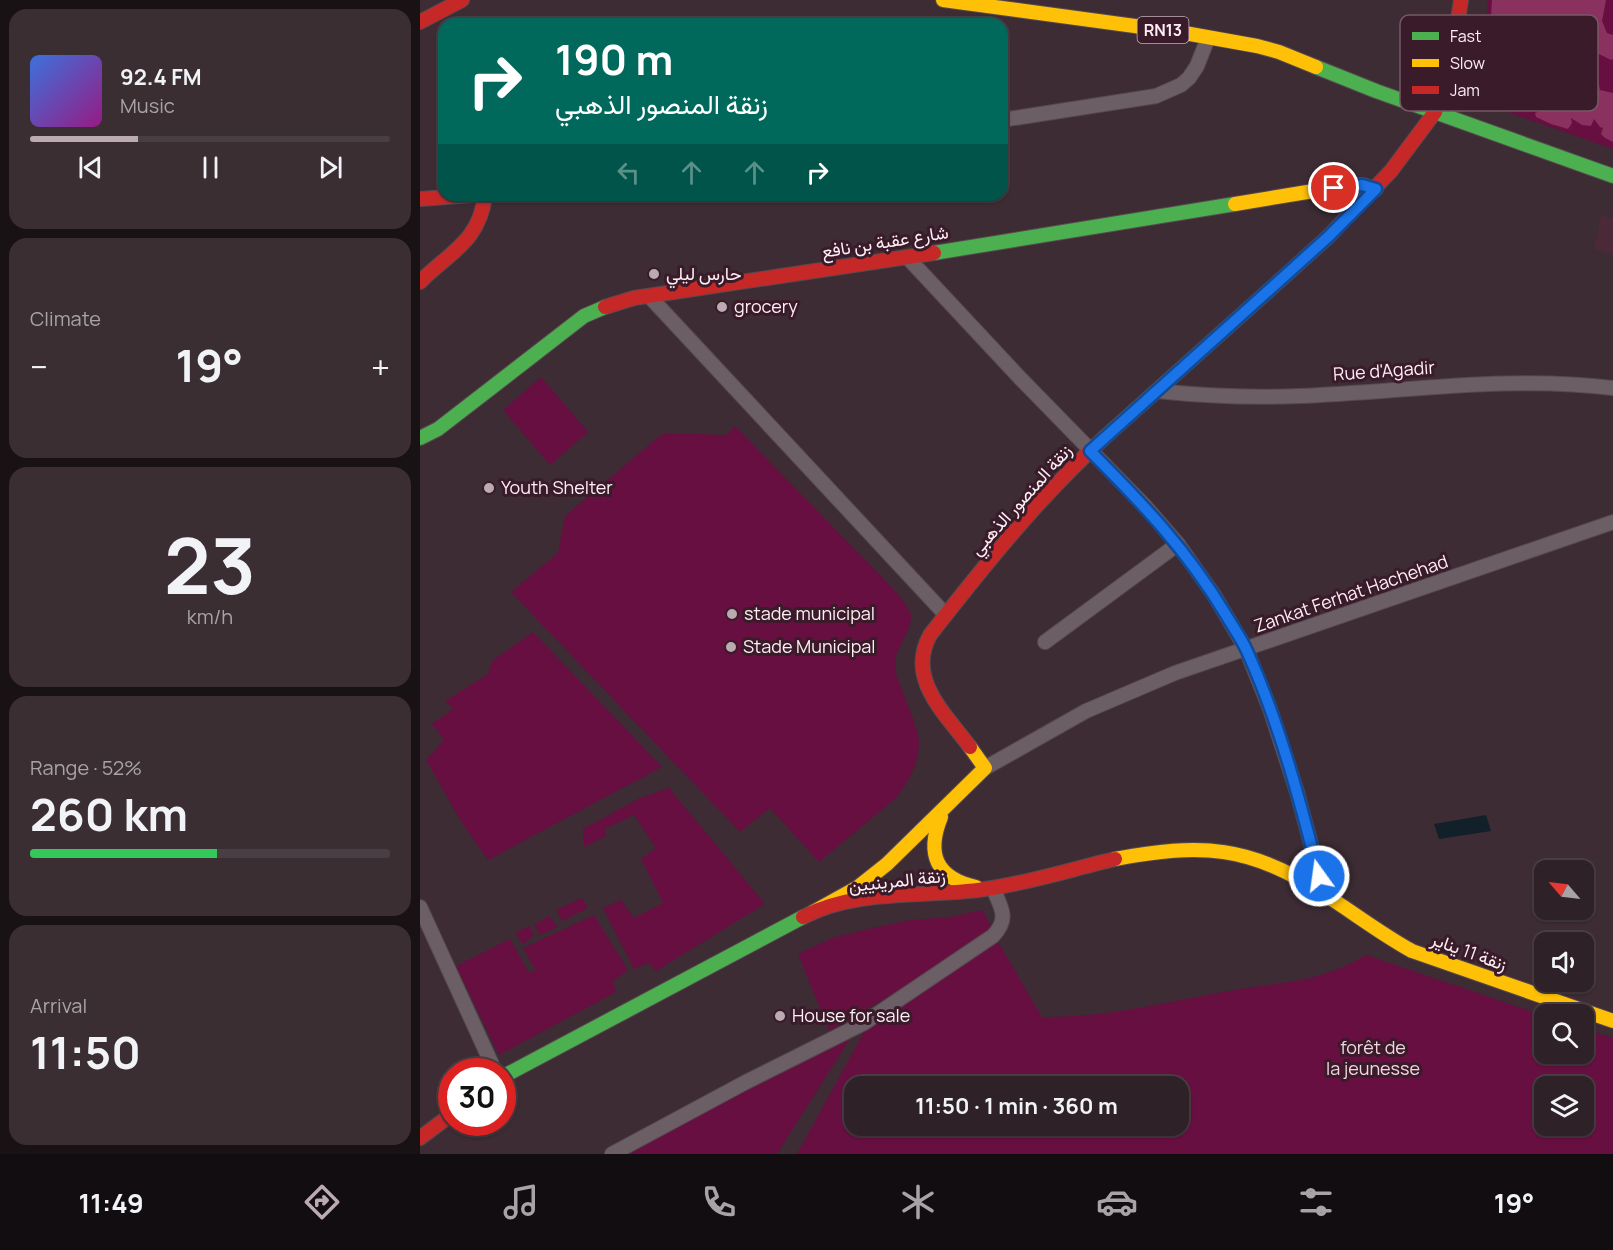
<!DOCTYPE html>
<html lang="en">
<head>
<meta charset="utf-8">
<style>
  body { margin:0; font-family:Manrope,Vazirmatn,sans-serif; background:#3a2e33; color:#f1f3f6; height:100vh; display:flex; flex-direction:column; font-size:22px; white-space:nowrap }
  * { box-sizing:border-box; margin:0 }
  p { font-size:20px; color:#a7a3a7 }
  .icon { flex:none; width:33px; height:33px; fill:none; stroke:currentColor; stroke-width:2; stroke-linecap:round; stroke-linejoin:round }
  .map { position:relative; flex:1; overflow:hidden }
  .details { display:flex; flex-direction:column; gap:9px; padding:9px; background:#191215; width:420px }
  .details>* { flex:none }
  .hud { position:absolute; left:18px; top:18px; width:570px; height:183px; border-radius:18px; box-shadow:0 2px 4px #0004,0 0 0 2px #493e44; background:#00695c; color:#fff; overflow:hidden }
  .needle { width:39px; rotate:298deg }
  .tools { position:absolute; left:1114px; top:860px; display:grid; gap:12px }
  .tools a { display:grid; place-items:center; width:60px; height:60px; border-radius:12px; background:#2e2127; box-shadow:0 2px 4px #0004,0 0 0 2px #493e44; font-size:30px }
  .speed { position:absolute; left:18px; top:1058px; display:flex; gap:12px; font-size:30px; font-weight:700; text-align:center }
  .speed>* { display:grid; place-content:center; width:78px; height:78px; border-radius:50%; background:#2e2127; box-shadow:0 2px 4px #0004,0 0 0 2px #493e44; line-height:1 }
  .speed .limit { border:9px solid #d22; background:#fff; color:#111 }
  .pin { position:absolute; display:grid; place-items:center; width:51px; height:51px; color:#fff; margin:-26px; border:3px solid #fff; border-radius:50%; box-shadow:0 2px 6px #0007 }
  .me { position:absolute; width:66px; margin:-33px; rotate:346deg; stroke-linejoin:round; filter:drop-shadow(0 0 4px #0008) }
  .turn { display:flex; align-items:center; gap:21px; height:126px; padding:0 18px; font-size:27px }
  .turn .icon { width:78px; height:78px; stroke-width:2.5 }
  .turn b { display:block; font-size:42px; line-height:51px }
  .lanes { display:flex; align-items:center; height:57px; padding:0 18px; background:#0003; justify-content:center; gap:30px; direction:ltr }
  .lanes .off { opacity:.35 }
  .big { font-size:45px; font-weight:700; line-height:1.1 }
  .details .card { flex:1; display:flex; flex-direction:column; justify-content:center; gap:9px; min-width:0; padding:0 21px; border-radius:18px; background:#3a2e33 }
  .details .dial { align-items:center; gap:0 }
  .dial b { font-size:78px; line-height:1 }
  .song { display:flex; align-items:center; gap:18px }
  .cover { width:72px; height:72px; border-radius:9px; background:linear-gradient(135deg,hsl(220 70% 55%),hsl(310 70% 35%)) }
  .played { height:6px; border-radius:3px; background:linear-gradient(90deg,#bbaab1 30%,#493e44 30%) }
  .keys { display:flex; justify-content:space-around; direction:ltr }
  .heat { display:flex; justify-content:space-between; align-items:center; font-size:33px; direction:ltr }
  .charge { height:9px; border-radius:4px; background:linear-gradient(90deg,#34c759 52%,#493e44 0) }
  .trip { position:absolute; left:424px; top:1076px; width:345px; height:60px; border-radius:18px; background:#2e2127; box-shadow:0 2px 4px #0004,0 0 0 2px #493e44; font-weight:700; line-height:60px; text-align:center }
  .dock { display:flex; height:96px; justify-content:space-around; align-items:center; background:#120d10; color:#a7a3a7 }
  .dock .icon { width:42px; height:42px }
  .dock .active { color:#bbaab1 }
  .dock b { font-size:27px; color:#f1f3f6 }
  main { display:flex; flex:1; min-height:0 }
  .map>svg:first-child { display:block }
</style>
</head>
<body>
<main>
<section class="details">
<div class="card">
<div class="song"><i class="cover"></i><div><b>92.4 FM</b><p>Music</p></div></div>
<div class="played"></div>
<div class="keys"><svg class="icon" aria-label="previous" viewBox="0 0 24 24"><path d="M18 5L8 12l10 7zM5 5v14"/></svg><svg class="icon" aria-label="pause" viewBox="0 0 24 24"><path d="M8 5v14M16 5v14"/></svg><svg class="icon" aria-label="next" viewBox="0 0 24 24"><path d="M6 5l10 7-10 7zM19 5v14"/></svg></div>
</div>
<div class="card"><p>Climate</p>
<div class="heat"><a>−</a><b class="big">19°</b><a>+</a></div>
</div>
<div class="card dial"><b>23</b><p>km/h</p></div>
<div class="card"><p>Range · 52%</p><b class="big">260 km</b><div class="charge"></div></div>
<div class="card"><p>Arrival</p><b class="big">11:50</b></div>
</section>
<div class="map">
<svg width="1193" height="1154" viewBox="0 0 1193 1154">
  <rect width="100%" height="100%" fill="#3d2c34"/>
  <!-- built -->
  <polygon fill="#4c2938" points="1181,215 1193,219 1193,254 1174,249"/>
  <!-- green -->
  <g fill="#670f41" fill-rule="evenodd">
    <path d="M1068,0h125v149l-108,-38c-33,-25 -20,-75 -17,-111z"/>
    <polygon points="121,377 168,432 130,465 83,410"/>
    <path d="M315,426l162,167c4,6 10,12 13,19 6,14 -15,35 -15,52 0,11 6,22 9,31 4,12 10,24 13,36 7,23 -7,51 -22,68l-76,63 -49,-54 -30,24 -229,-240 47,-39 7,-37 98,-83 63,2z"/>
    <polygon points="113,632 242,767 68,860 42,823 6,760 24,740 12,724 33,709 25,701 68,674 72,661"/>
    <polygon points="249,788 345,904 236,971 229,963 214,969 183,908 201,900 214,918 243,903 221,859 236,848 214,815 185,829 186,836 164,847 163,829 220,798"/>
    <polygon points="162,898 168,908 142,921 136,910"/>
    <polygon points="563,910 572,929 483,988 409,1031 378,954 412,938 452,928 491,920 530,917"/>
    <polygon points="174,915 208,970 193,981 196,992 79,1055 36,966 90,939 108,971 116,971 103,948"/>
    <polygon points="129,916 138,927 120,935 114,925"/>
    <polygon points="109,926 114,935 103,944 95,933"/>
    <path d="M578,942l44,75c64,1 124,-15 187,-26 50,-9 92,-8 137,-36l179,61v37h39v-24l29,9v116h-816l78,-142 84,-46zM435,1086h324v39h-324zM1125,1086h39v39h-39z"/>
    <polygon points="435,1031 357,1154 204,1154"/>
  </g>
  <!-- forest -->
  <g fill="#8b315f">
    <path d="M1072,0h114l-4,21 5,12 6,2v24l-2,1 -14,-7 -4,1 -10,-3 -6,-7 -8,3 -8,-3 -9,8 -9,-1 -7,-12 -11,16 -8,-3 -4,-6v-7l-8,2c-17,-10 -14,-23 -13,-41z"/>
    <path d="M1098,58c18,0 27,-1 35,17 15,1 19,6 27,18l5,-2 -4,-12 2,-8 10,-2 5,11 2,10 13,3v49l-8,-4 -4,-4 2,-6 -3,-1 -6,-8 -3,7 -9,-1 -11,-7 1,5 -4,6 -17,-5 -15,-7 -1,-4 5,-2v-6l-15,4 -12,-2 -6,-9 7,-8 -5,-23z"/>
  </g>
  <!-- water -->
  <polygon fill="#122029" points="1066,815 1071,831 1019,839 1014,824"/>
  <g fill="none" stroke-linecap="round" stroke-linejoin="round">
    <defs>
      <g id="street">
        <polyline points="582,120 736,96 761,85 769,78 777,66 788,38"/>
        <polyline points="487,257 600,378 725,506 758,544 794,595 826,649 850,709 877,792 904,893"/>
        <polyline points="229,296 525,614"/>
        <path d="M737,391c47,5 94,7 142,5 105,-4 209,-21 314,-8"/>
        <polyline points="625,642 758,544"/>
        <polyline points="565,768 666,711 755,673 1193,522"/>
        <polyline points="0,907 75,1071"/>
        <path d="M192,1154l134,-72 118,-59 129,-87c17,-18 8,-28 0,-48"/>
      </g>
      <g id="fast">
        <polyline points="896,67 956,91 1193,176"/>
        <polyline points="514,253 815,204"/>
        <polyline points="0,438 18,429 164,316 185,307"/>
        <polyline points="684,438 877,265"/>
        <polyline points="82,1077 383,917"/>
      </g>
      <g id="slow">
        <polyline points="523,0 759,32 837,46 859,52 896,67"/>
        <polyline points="815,204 930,185 942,185 956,189"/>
        <path d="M521,817c-15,37 -5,61 35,70"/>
        <path d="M695,859c86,-16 135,-14 209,35 30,19 57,40 88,57l201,70"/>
        <polyline points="393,912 438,887 467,864 565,768 550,747"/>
      </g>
      <g id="jam">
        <polyline points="0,22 42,0"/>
        <polyline points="0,199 53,195"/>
        <polyline points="877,265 908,237 971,171 1015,112 1032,60 1041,0"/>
        <path d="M0,282c30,-30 60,-41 65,-87"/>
        <polyline points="185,307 214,298 514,253"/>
        <path d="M550,747c-25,-34 -64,-68 -40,-112 54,-69 109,-138 174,-197"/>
        <path d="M383,917c55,-29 122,-19 182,-28 44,-6 87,-20 130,-30"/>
        <polyline points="0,1138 32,1114"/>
      </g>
    </defs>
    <!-- street casing -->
    <use href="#street" stroke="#57494f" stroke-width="16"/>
    <!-- fast casing -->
    <use href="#fast" stroke="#57494f" stroke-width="16"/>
    <!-- slow casing -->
    <use href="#slow" stroke="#57494f" stroke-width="16"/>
    <!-- jam casing -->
    <use href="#jam" stroke="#57494f" stroke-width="16"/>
    <!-- street -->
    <use href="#street" stroke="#6c5e65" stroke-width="14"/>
    <!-- fast -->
    <use href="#fast" stroke="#4caf50" stroke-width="14"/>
    <!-- slow -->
    <use href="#slow" stroke="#ffc107" stroke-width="14"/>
    <!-- jam -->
    <use href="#jam" stroke="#c62828" stroke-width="14"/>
  </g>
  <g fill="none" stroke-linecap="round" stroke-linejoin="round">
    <defs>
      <path id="route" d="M899,876c-19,-76 -40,-154 -72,-225 -6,-13 -14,-24 -21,-36 -39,-65 -83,-111 -136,-164l238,-214 48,-48 -14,-4 -28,3"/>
    </defs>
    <!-- route casing -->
    <use href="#route" stroke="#114b97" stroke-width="15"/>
    <!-- route -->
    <use href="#route" stroke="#1a73e8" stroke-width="10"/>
  </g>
  <!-- markers -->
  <g fill="#bbaab1" stroke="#391b29" stroke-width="2">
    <circle cx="234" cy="274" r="6"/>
    <circle cx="302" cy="307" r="6"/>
    <circle cx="69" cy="488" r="6"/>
    <circle cx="312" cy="614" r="6"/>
    <circle cx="311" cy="647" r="6"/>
    <circle cx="360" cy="1016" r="6"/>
  </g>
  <g text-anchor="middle" stroke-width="6" stroke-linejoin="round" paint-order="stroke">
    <!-- shield labels -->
    <rect fill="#391b29" stroke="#c4afb7" stroke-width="1.5" x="717.5" y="17" width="51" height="26" rx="4.5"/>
    <g font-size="16" font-weight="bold" fill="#ffeef4">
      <text x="743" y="36">RN13</text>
    </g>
    <!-- street labels -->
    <g font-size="18" fill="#ffeef4" stroke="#391b29">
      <text transform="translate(465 242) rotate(-9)" y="6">شارع عقبة بن نافع</text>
      <text transform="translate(964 371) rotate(-4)" y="6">Rue d'Agadir</text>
      <text transform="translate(601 500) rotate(-48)" y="6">زنقة المنصور الذهبي</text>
      <text transform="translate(931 594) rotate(-19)" y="6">Zankat Ferhat Hachehad</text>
      <text transform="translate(477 881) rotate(-6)" y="6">زنقة المرينيين</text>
      <text transform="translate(1049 952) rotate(20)" y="6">زنقة 11 يناير</text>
    </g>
    <!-- poi labels -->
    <g font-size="18" fill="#ffeef4" stroke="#391b29" text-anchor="start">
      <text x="246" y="280">حارس ليلي</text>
      <text x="314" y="313">grocery</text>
      <text x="81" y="494">Youth Shelter</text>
      <text x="324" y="620">stade municipal</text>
      <text x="323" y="653">Stade Municipal</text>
      <text x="372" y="1022">House for sale</text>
    </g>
    <!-- park labels -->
    <g font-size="18" fill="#f1d4e0" stroke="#391b29">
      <text x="953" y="1054">forêt de<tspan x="953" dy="21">la jeunesse</tspan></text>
    </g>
  </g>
  <!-- legend -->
  <rect x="980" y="15" width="198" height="96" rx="9" fill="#391b29" stroke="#745a66" stroke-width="1.5"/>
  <rect x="992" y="32" width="27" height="8" fill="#4caf50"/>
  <rect x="992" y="59" width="27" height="8" fill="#ffc107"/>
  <rect x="992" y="86" width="27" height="8" fill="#c62828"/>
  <g font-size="16" fill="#ffeef4">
    <text x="1030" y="42">Fast</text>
    <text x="1030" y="69">Slow</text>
    <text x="1030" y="96">Jam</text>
  </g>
</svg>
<div class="tools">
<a><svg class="needle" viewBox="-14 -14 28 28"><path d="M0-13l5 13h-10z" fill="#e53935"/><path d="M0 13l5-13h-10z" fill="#a7a3a7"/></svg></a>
<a><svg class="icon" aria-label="sound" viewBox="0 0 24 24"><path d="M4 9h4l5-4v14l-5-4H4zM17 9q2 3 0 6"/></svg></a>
<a><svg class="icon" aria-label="search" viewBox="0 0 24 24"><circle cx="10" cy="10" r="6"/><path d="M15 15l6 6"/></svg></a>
<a><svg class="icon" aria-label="layers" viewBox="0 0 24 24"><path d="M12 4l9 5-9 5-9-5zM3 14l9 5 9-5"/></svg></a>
</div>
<div class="speed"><div class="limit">30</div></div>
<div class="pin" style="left:914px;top:188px;background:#d93025"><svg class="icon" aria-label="arrive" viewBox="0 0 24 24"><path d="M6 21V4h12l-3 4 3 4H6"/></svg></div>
<svg class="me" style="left:899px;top:876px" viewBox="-20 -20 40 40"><circle r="17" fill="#1a73e8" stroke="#fff" stroke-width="3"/><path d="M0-11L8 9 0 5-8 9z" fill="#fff"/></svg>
<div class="trip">11:50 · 1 min · 360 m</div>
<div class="hud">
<div class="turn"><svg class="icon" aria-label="right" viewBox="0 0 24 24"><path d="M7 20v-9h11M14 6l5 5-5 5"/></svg><div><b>190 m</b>زنقة المنصور الذهبي</div></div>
<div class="lanes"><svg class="icon off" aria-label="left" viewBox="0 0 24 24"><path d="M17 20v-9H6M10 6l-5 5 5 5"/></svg><svg class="icon off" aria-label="ahead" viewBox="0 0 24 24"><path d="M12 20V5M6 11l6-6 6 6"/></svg><svg class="icon off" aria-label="ahead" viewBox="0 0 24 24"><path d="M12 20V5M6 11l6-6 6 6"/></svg><svg class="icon" aria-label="right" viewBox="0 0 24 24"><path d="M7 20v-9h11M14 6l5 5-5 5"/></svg></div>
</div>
</div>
</main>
<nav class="dock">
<b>11:49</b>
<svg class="icon active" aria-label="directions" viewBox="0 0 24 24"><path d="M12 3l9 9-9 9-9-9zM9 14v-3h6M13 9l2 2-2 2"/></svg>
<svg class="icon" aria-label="music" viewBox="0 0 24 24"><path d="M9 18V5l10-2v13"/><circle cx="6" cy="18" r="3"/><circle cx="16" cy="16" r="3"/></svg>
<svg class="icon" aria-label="phone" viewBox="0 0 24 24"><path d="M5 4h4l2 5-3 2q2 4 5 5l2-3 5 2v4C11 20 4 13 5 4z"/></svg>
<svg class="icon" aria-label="climate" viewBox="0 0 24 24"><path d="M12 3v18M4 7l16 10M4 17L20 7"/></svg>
<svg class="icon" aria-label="car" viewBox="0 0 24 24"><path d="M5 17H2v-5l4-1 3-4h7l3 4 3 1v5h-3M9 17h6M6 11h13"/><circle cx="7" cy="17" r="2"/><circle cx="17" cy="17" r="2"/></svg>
<svg class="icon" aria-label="filters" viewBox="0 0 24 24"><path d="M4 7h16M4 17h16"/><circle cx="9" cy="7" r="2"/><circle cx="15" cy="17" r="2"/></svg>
<b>19°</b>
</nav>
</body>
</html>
